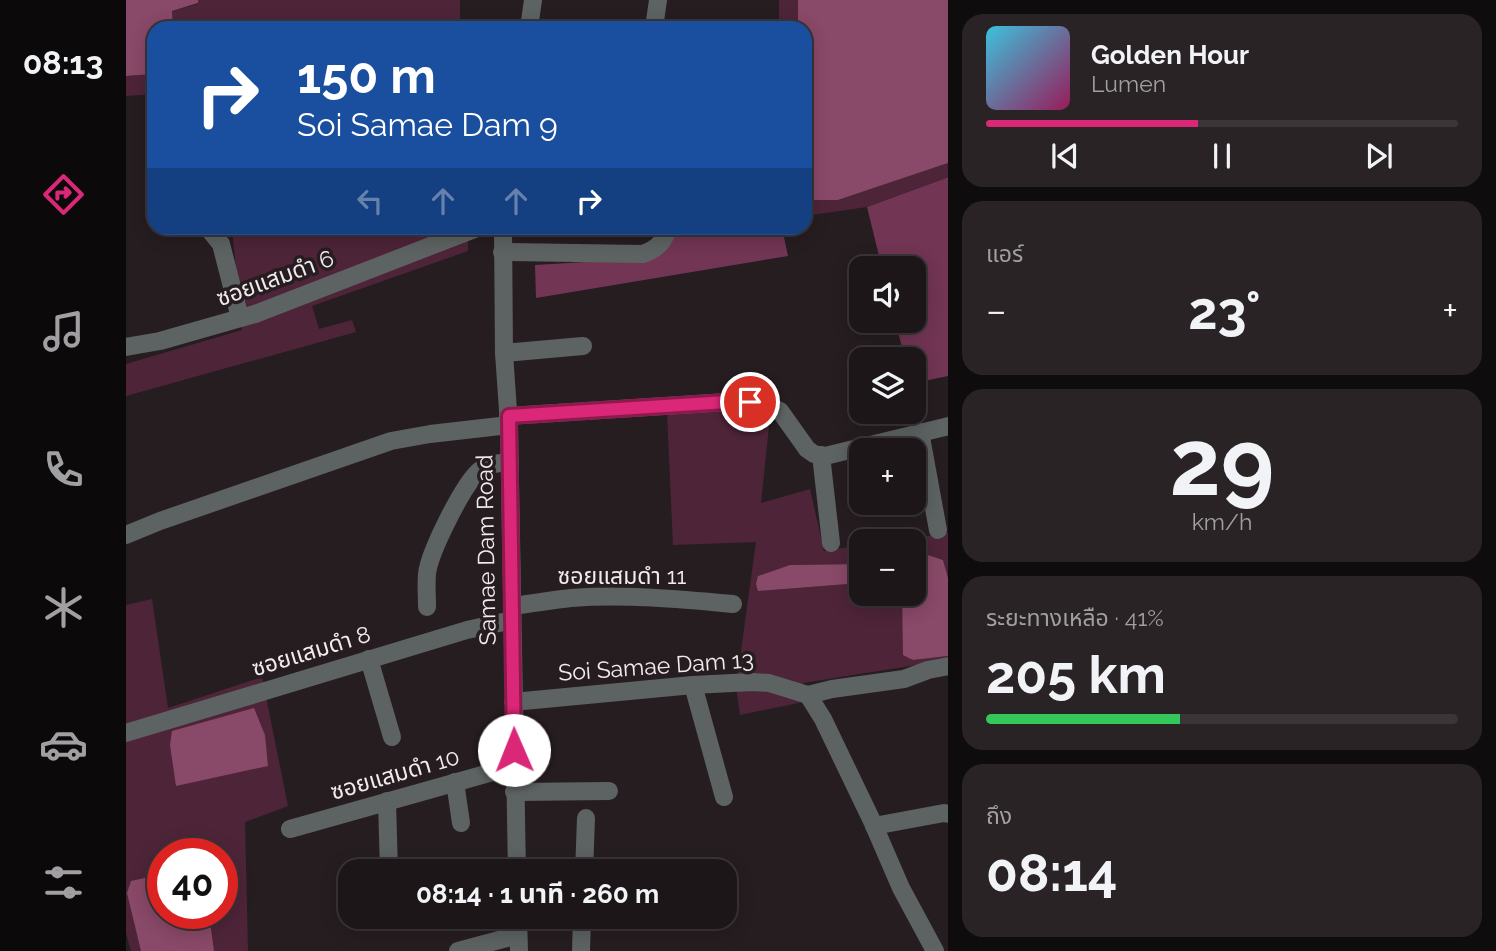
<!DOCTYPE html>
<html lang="th">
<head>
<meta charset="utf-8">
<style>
  body { margin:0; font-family:Raleway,"Noto Sans Thai",sans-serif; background:#292326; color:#f1f3f6; height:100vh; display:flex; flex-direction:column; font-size:26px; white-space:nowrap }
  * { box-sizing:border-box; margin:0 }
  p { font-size:23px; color:#a09fa2 }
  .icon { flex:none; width:38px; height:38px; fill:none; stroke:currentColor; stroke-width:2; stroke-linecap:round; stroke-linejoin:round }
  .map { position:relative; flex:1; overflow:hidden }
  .details { display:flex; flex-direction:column; gap:14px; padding:14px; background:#0f0c0e; width:548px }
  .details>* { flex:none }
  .banner { position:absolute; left:21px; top:21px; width:665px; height:214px; border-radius:21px; box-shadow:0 4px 18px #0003,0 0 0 2px #3a3538; background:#1a4fa0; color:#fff; overflow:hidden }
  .buttons { position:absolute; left:723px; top:256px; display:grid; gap:14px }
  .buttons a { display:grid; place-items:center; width:77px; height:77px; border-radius:14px; background:#1c1619; box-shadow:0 4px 18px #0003,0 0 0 2px #3a3538; font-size:35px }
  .speed { position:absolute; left:21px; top:838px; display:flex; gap:14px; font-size:35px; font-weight:700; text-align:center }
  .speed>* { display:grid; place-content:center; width:91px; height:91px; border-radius:50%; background:#1c1619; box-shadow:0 4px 18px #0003,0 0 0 2px #3a3538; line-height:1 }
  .speed .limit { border:10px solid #d22; background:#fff; color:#111 }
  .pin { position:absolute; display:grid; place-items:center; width:60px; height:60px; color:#fff; margin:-30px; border:4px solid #fff; border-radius:50%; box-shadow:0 2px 7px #0007 }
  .me { position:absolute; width:77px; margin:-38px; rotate:359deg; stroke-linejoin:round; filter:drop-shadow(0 0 5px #0008) }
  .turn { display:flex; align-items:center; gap:24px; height:147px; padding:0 35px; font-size:32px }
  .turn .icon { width:91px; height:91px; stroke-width:2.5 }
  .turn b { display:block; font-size:49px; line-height:60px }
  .lanes { display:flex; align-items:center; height:66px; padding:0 35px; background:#0003; justify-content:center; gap:35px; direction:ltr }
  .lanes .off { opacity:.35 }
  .big { font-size:52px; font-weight:700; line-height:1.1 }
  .details .tile { flex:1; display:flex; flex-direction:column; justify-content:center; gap:10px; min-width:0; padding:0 24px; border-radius:21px; background:#292326 }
  .details .dial { align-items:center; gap:0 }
  .dial b { font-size:91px; line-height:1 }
  .song { display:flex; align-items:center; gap:21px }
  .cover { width:84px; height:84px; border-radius:10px; background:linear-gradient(135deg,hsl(190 70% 55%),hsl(330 70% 35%)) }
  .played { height:7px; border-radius:4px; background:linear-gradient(90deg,#db2777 45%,#3a3538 45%) }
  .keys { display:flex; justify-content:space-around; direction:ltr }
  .heat { display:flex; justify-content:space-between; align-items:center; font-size:38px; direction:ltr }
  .charge { height:10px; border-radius:5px; background:linear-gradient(90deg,#34c759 41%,#3a3538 0) }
  .trip { position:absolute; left:212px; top:859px; width:399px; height:70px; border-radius:21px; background:#1c1619; box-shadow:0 4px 18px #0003,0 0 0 2px #3a3538; font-weight:700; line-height:70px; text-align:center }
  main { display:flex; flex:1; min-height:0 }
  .dock { display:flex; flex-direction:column; width:126px; justify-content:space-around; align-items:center; background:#0b090a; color:#a09fa2 }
  .dock .icon { width:49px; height:49px }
  .dock .on { color:#db2777 }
  .dock b { font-size:32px; color:#f1f3f6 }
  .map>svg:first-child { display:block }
</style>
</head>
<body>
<main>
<nav class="dock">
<b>08:13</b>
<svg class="icon on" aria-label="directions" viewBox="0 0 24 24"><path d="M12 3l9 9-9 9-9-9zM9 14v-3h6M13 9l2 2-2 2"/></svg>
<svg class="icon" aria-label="music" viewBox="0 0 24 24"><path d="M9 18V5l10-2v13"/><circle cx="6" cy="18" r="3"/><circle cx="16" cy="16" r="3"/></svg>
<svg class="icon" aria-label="phone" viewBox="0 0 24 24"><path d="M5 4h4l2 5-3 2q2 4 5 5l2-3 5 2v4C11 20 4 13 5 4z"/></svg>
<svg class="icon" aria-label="climate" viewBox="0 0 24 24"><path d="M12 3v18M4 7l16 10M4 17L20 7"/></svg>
<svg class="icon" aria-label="car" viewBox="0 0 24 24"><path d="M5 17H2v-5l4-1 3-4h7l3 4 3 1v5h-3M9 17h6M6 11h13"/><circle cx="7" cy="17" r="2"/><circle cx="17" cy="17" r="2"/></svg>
<svg class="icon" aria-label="filters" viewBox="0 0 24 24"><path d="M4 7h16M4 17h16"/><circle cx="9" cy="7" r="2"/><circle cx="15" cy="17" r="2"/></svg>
</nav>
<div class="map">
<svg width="823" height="951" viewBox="0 0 823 951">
  <rect width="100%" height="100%" fill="#261d21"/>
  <!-- green -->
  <g fill="#4e2439" fill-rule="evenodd">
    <polygon points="72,0 334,0 334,28 47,28 46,11 72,4"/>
    <rect x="653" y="0" width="19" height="28"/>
    <polygon points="28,74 28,94 0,96 0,76"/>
    <polygon points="822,163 822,177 741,207 679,216 679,199 683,200 712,200"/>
    <polygon points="106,228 342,228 342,251 186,306 193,329 226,320 230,332 0,396 0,364 116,330"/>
    <polygon points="622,409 644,416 635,503 684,489 698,551 735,545 735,564 664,565 632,591 735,583 735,593 776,593 776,610 787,660 822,656 822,660 677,683 682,701 614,715 610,687 630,542 547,545 541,413"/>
    <polygon points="822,533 822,582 817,560 802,555 788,560 788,541 767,541"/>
    <path d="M26,599l16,109 94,-31 26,129 -43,16 3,129h-117l-5,-18v-328zM37,854h59v60h-59z"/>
  </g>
  <!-- forest -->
  <g fill="#723554">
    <polygon points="823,177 822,376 788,383 788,359 779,359 769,320 788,320 788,268 756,268 741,207"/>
    <polygon points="551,228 656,228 662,256 410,298 409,265 510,259 534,252"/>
  </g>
  <!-- water -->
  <g fill="#894968">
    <polygon points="0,0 72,0 72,3 46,11 47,28 28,28 28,74 0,76"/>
    <polygon points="672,0 822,0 822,163 712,200 683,200 679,199 679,28 672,28"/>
    <polygon points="802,555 817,560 823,582 822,656 787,660 777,655 776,593 788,593 788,560"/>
    <polygon points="735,564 735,583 632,591 630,584 632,576 664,565"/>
    <polygon points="128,708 139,735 142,766 50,786 44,745 46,731"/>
    <polygon points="37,874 37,914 83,914 88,951 15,951 1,893 5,881"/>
  </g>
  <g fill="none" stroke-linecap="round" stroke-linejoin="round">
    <!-- minor -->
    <g stroke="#5d6362" stroke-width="18">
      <polyline points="403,28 407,0"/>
      <polyline points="528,28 532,0"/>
      <polyline points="82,228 95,244 114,318"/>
      <polyline points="377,228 378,353 383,425 391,872"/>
      <path d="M376,252l141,2c14,-5 21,-12 25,-26"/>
      <polyline points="0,347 34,341 129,314 351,228"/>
      <polyline points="378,353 457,346"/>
      <polyline points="382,416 601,402 636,403 654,411 681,449 688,454 699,456 823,426"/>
      <polyline points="794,432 812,530"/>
      <polyline points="695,455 705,543"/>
      <polyline points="0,535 34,521 265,441 304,434 383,425"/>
      <path d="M386,606c19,-2 39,-6 59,-8 54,-4 108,1 162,6"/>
      <path d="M301,607c0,-11 -1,-22 0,-33 2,-21 36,-89 52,-103 8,-7 20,-8 31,-9"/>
      <polyline points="243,659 266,737"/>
      <polyline points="567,685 598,797"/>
      <polyline points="682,695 706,689 778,679 802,670 823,666"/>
      <polyline points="387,702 567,685 626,682 643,683 682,695 697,719 746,821 775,888 809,951"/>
      <polyline points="0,733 341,630 386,620"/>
      <polyline points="329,782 335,823"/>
      <polyline points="388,792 483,791"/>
      <polyline points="261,801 263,872"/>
      <polyline points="748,826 818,813 823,814"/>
      <polyline points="164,829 388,766"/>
      <polyline points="458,872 460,818"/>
      <polyline points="265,917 266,922"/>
      <polyline points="392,917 393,951"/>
      <polyline points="332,951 392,935"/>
      <polyline points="455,951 456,917"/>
    </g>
  </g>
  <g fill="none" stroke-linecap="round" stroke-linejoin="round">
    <defs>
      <polyline id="route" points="388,750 383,416 601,402 624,402"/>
    </defs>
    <!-- route casing -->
    <use href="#route" stroke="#8e194d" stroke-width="18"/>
    <!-- route -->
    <use href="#route" stroke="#db2777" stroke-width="12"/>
  </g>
  <g text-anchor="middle" stroke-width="7" stroke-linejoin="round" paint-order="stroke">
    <!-- street labels -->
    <g font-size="23" fill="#f2ebee" stroke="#261d21">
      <text transform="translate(149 278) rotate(-20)" y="8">ซอยแสมดำ 6</text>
      <text transform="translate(360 550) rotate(-91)" y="8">Samae Dam Road</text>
      <text x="496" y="584">ซอยแสมดำ 11</text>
      <text transform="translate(185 651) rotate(-17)" y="8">ซอยแสมดำ 8</text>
      <text transform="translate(530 666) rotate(-4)" y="8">Soi Samae Dam 13</text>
      <text transform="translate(269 774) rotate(-16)" y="8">ซอยแสมดำ 10</text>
    </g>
  </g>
</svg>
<div class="buttons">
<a><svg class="icon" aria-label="sound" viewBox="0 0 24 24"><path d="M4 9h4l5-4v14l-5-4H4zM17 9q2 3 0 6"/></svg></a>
<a><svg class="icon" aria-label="layers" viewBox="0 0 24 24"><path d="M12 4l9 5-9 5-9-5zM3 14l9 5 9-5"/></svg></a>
<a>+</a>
<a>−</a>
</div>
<div class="speed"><div class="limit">40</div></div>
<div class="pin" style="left:624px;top:402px;background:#d93025"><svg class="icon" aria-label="arrive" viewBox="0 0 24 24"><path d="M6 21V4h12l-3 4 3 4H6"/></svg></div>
<svg class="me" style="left:388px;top:750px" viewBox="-20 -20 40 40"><circle r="19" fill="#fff"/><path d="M0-13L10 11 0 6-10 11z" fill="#db2777"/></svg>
<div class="trip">08:14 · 1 นาที · 260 m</div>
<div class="banner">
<div class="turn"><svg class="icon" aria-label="right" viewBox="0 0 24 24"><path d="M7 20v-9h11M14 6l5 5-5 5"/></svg><div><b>150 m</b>Soi Samae Dam 9</div></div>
<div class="lanes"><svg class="icon off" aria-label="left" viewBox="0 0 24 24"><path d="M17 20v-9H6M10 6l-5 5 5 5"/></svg><svg class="icon off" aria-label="ahead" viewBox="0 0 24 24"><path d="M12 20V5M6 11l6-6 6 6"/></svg><svg class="icon off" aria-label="ahead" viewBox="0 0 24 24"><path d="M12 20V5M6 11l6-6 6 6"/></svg><svg class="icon" aria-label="right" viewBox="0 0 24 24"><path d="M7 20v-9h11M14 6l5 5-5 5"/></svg></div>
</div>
</div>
<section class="details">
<div class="tile">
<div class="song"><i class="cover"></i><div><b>Golden Hour</b><p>Lumen</p></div></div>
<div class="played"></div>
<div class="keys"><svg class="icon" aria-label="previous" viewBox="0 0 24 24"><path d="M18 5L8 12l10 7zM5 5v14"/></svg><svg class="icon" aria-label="pause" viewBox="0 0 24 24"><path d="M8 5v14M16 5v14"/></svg><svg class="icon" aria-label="next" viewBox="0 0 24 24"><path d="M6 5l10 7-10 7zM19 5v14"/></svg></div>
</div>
<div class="tile"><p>แอร์</p>
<div class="heat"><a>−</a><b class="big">23°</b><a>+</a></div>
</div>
<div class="tile dial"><b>29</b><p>km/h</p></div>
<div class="tile"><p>ระยะทางเหลือ · 41%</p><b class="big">205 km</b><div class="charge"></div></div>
<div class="tile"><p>ถึง</p><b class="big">08:14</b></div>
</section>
</main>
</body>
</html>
